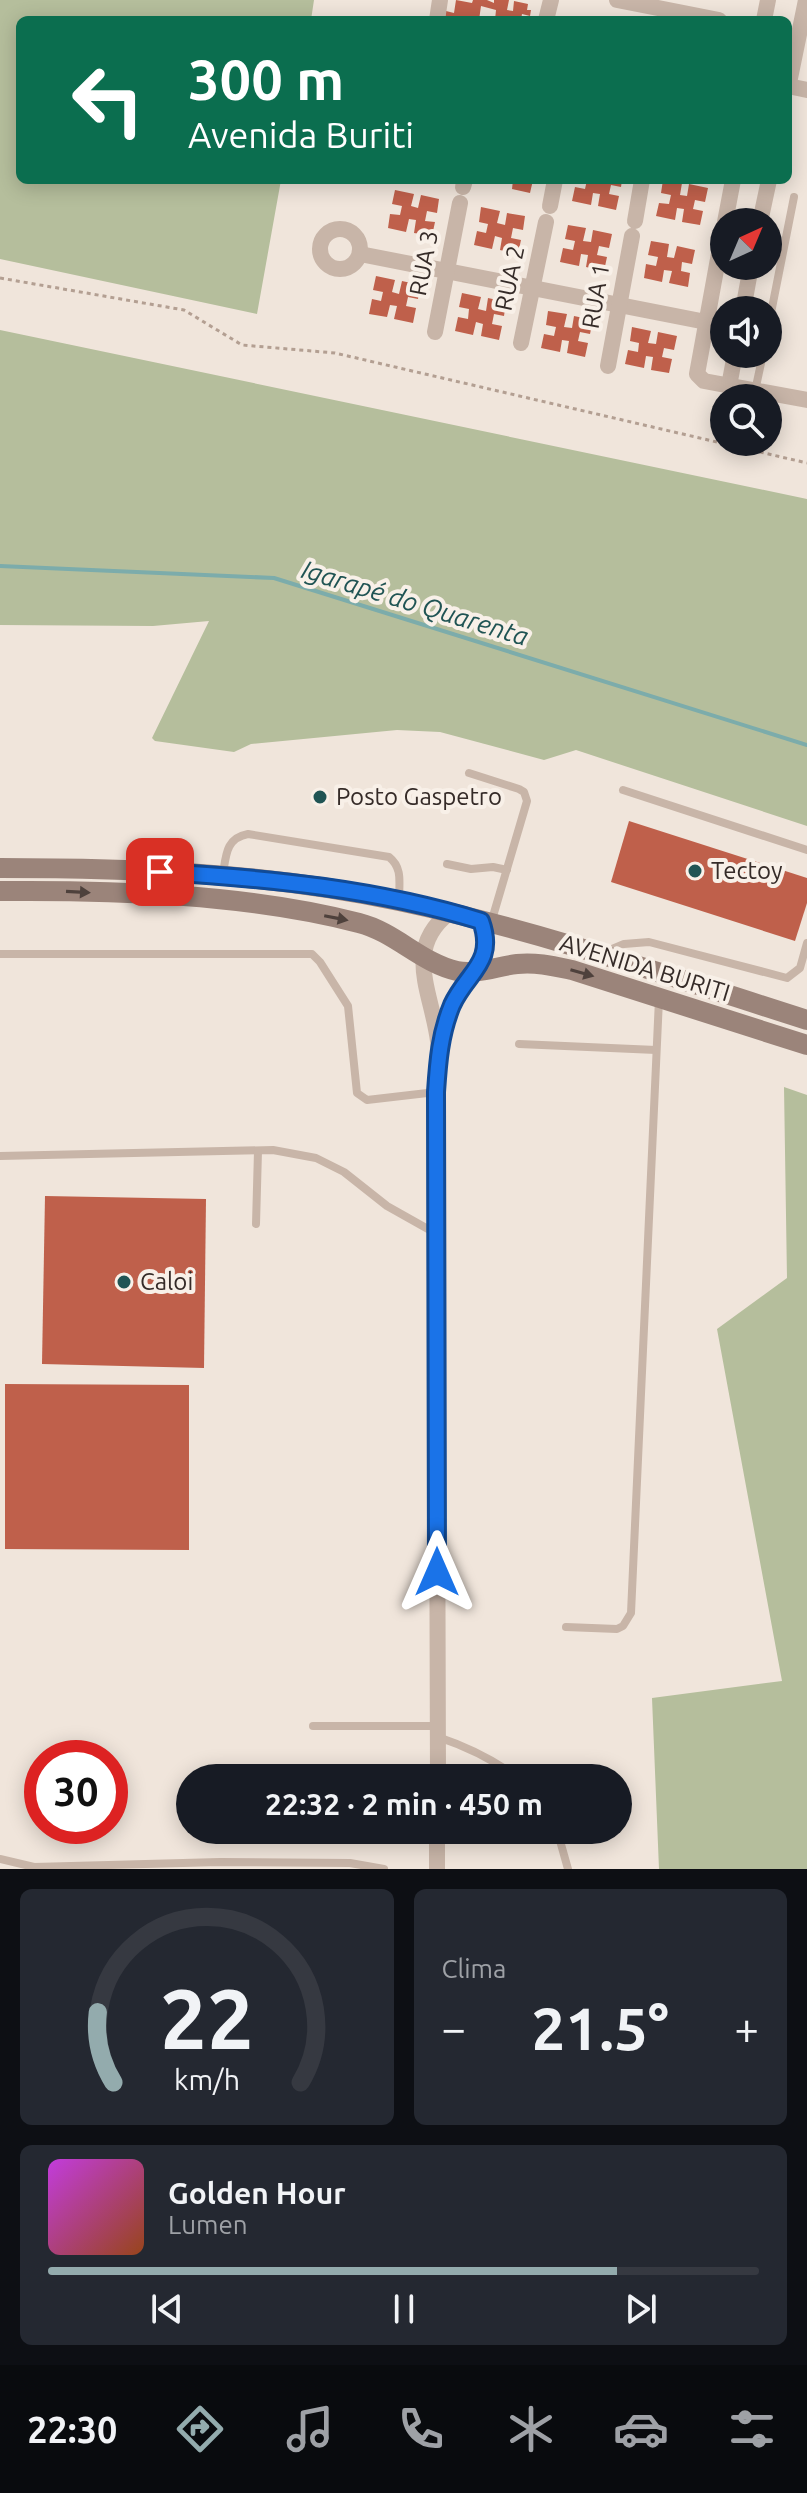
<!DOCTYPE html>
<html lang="pt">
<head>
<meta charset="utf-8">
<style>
  body { margin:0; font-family:Ubuntu,sans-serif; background:#242831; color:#f1f3f6; height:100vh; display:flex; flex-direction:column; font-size:30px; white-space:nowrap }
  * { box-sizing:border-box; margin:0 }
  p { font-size:26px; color:#9ea1a6 }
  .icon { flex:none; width:44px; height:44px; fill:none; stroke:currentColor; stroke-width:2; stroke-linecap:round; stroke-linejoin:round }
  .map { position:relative; height:1869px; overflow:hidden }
  .panel { display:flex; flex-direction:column; gap:20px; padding:20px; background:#0d0f14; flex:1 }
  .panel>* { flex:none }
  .hud { position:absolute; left:16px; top:16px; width:776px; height:168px; border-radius:12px; box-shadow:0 4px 20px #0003; background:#0b6e4f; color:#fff; overflow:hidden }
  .needle { width:52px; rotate:44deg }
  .tools { position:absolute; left:710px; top:208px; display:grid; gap:16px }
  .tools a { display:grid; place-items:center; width:72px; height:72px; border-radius:50%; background:#171b24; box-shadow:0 4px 20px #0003; font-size:40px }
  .speed { position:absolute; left:24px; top:1740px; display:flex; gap:16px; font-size:40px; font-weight:700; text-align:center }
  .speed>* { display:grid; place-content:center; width:104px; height:104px; border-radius:50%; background:#171b24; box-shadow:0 4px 20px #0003; line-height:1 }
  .speed .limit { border:12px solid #d22; background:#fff; color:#111 }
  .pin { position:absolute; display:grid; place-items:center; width:68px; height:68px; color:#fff; margin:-34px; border-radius:16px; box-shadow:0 4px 12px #0006 }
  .me { position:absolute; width:88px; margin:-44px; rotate:0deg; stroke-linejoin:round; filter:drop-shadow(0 0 6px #0008) }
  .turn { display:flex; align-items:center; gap:28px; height:168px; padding:0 40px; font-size:36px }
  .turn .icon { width:104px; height:104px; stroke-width:2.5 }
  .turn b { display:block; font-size:56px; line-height:68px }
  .big { font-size:60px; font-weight:700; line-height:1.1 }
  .panel .card { flex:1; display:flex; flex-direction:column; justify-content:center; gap:12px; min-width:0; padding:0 28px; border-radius:12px; background:#242831 }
  .panel .dial { align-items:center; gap:0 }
  .dial svg { height:208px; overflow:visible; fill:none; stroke:#363941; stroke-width:7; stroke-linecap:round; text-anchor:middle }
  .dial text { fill:#f1f3f6; stroke:none }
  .song { display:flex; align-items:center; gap:24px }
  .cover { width:96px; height:96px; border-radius:12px; background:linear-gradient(135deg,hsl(290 70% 55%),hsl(20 70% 35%)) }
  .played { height:8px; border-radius:4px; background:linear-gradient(90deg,#93abad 80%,#363941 80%) }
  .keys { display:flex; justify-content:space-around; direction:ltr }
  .heat { display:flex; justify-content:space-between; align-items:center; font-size:44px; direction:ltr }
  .panel .tiles { flex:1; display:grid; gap:20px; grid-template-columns:1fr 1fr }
  .card:last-child { grid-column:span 2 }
  .trip { position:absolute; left:176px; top:1764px; width:456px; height:80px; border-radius:40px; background:#171b24; box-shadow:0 4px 20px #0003; font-weight:700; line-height:80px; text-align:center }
  .dock { display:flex; height:128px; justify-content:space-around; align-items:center; background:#090b0e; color:#9ea1a6 }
  .dock .icon { width:56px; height:56px }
  .dock .current { color:#93abad }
  .dock b { font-size:36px; color:#f1f3f6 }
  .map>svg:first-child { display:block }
</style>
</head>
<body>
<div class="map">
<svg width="807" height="1869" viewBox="0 0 807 1869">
  <rect width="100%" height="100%" fill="#f0e5db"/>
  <!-- green -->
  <g fill="#b5be9c">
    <polygon points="0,0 314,0 311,20 20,20 20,180 281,180 257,314 0,259"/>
    <polygon points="0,330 807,499 807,826 576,750 544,760 440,732 397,730 251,744 234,752 155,741 152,738 209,621 153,626 0,625"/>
    <polygon points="784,1087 807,1095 807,1869 659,1869 652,1698 782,1681 717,1329 787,1278"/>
  </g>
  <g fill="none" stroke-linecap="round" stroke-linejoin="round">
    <!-- stream -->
    <polyline stroke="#7cacab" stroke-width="4" points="0,566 274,578 807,745"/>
  </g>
  <!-- building -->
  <g fill="#bf604b">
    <polygon points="456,0 472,3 473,0 487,0 494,3 494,0 509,0 507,10 513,11 514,1 528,4 527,10 531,10 530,16 522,14 521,20 495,20 496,10 481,6 479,20 469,20 469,18 463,17 463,20 448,20 449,17 445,17 446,11 454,13"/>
    <polygon points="513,180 533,180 530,193 512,189"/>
    <polygon points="587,180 622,180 621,187 611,185 609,194 619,196 616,210 598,206 600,194 593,193 591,205 572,201 575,187 585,189"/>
    <polygon points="663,180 682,183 680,195 687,196 689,184 708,188 705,202 695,200 693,209 703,211 700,225 682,222 684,209 677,208 675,220 656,216 659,203 669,204 671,195 661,193"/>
    <polygon points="395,190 414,194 411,206 418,208 421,195 439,199 437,213 427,211 425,221 435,222 432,236 414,233 416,220 409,219 406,232 388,228 390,214 400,215 402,206 392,204"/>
    <polygon points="481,207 500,211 497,223 505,225 507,213 525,216 523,230 513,228 511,238 521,240 518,254 500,250 502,238 495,236 492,249 474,245 477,231 486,233 488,224 479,222"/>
    <polygon points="568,225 586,228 583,241 591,242 593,230 612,234 609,248 599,246 597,255 607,257 604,271 586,267 588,255 581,254 579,266 560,262 563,248 573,250 575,241 565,239"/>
    <polygon points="651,241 669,244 667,257 674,258 677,246 695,250 692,264 682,262 681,271 690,273 688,287 669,283 672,271 664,270 662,282 644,278 646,264 656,266 658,257 648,255"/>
    <polygon points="376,276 395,280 392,292 399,294 402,281 420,285 418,299 408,297 406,306 416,308 413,323 394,319 397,306 390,305 387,317 369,314 372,299 381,301 383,292 373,290"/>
    <polygon points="462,293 481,297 478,309 486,311 488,298 506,302 504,316 494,314 492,324 502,326 499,340 481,336 483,324 476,322 473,335 455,331 458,317 468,319 469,309 459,307"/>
    <polygon points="548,311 567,314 564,327 572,328 574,316 593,320 590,334 580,332 578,341 588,343 585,357 567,353 569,341 562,340 560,352 541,348 544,334 554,336 556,327 546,325"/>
    <polygon points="632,327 651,331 648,343 656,344 658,332 677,336 674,350 664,348 662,357 672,359 669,373 651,370 653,357 646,356 644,368 625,364 628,350 638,352 639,343 630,341"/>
    <polygon points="629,821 807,878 807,903 795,941 611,882"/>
    <polygon points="45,1196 206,1199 204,1368 42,1364"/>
    <polygon points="5,1384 189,1385 189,1550 5,1549"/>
  </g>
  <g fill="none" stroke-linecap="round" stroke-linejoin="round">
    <!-- path -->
    <polyline stroke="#b39f92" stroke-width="3" stroke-dasharray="4 4" stroke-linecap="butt" points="0,278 184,310 242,345 335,353 807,463"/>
    <!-- service -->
    <g stroke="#c8b5a8" stroke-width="8">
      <polyline points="768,328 794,197"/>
      <polyline points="755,391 763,354"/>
      <polyline points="469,773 519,789 524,792 527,801 491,923"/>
      <polyline points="623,790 807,850"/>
      <polyline points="447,864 471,869 493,867 507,870"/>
      <path d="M223,874c3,-19 3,-36 25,-40l141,23c14,11 10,26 10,43"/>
      <polyline points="605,952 624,944 649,942 787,978 800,968 807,943"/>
      <polyline points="0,954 312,954 320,962 348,1006 357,1093 367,1100 436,1092"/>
      <polyline points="519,1044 656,1050"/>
      <polyline points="0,1156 273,1150 316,1158 344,1172 387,1206 435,1233"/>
      <polyline points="256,1224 258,1151"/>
      <polyline points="566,1627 617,1629 623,1626 631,1613 659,999"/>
      <polyline points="313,1726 437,1726"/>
      <path d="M438,1737c30,10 55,22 80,41"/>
      <polyline points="557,1830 568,1869"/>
      <polyline points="0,1859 34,1867 220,1862 350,1863 384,1869"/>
    </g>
    <!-- minor -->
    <g stroke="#c8b5a8" stroke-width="16">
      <polyline points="617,0 719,20"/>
      <polyline points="437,20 440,0"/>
      <polyline points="546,20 551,0"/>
      <polyline points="764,20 768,0"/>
      <polyline points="788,86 807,90"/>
      <polyline points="788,88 806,0"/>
      <polyline points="463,187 465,180"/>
      <polyline points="550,206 555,180"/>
      <polyline points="635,221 642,180"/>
      <polyline points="725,222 733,180"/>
      <polyline points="760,222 769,180"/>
      <polyline points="724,226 697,374 704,381 807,400"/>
      <circle cx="340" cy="249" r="20"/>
      <polyline points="360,254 706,322"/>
      <polyline points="728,266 750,271"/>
      <polyline points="743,310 751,266"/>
      <polyline points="435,332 460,203"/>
      <polyline points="521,343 546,222"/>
      <polyline points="608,366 632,236"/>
      <polyline points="729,386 735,354"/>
      <path d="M440,1043c4,-14 7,-30 14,-42 18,-30 40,-42 27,-80"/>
      <path d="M438,1778l-2,-686c1,-16 5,-34 2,-51 -6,-48 -35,-92 11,-128"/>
      <polyline points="437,1869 437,1830"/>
    </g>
    <!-- secondary -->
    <g stroke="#9b847a" stroke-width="20">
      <path d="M0,868c133,0 268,5 399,33 138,29 273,76 408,119"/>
      <path d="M0,891c114,-1 248,3 359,32 36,9 62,40 98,48 19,4 41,-5 60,-7 19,-2 36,2 55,6l235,75"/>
    </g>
  </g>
  <!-- one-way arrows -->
  <defs><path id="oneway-solid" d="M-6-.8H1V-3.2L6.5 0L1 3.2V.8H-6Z" transform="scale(2)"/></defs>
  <g fill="#4e413c">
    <use href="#oneway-solid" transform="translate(78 892) rotate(3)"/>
    <use href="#oneway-solid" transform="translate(336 918) rotate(11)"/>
    <use href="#oneway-solid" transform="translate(582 973) rotate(16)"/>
  </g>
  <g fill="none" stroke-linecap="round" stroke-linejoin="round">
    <defs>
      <path id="route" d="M160,872c107,6 218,17 321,49 15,42 -14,51 -29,84 -12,29 -14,57 -16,87l1,480"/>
    </defs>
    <!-- route casing -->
    <use href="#route" stroke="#114b97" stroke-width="20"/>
    <!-- route -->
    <use href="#route" stroke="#1a73e8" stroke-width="14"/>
  </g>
  <!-- markers -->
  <g fill="#205454" stroke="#f8f0e8" stroke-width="3">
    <circle cx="320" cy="797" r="8"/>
    <circle cx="695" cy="871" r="8"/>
    <circle cx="124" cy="1282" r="8"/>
  </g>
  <g text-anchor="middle" stroke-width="8" stroke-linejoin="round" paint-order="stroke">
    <!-- street labels -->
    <g font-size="24" fill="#352b28" stroke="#f8f0e8">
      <text transform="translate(424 263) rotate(-79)" y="8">RUA 3</text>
      <text transform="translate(510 278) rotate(-78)" y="8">RUA 2</text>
      <text transform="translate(596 296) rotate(-80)" y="8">RUA 1</text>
      <text transform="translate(645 968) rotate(17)" y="8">AVENIDA BURITI</text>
    </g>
    <!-- poi labels -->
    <g font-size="24" fill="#352b28" stroke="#f8f0e8" text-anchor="start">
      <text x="336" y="805">Posto Gaspetro</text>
      <text x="711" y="879">Tectoy</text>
      <text x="140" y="1290">Caloi</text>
    </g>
    <!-- water labels -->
    <g font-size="26" font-style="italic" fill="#205454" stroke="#f8f0e8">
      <text transform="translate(415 603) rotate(17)" y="9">Igarapé do Quarenta</text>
    </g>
  </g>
</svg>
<div class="tools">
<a><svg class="needle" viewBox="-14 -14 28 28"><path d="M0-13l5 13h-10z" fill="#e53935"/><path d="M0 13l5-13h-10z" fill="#9ea1a6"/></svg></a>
<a><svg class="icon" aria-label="sound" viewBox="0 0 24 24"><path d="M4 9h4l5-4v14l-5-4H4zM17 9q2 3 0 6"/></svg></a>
<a><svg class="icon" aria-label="search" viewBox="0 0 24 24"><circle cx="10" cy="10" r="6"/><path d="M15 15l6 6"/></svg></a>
</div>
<div class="speed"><div class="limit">30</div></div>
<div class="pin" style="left:160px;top:872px;background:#d93025"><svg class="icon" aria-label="arrive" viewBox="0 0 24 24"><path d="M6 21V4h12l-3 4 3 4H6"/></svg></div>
<svg class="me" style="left:437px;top:1572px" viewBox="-20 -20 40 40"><path d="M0-17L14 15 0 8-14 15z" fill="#1a73e8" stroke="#fff" stroke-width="4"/></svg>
<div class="trip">22:32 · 2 min · 450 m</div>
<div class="hud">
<div class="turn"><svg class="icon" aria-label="left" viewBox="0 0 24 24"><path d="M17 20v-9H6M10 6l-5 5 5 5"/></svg><div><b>300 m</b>Avenida Buriti</div></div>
</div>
</div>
<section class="panel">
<div class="tiles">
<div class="card dial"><svg viewBox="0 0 100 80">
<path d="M14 69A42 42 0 1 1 86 69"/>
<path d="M14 69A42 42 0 0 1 8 42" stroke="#93abad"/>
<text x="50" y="56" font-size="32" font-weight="700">22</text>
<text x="50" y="72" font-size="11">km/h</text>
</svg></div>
<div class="card"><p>Clima</p>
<div class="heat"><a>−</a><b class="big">21.5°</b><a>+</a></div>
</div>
<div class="card">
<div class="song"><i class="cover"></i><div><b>Golden Hour</b><p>Lumen</p></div></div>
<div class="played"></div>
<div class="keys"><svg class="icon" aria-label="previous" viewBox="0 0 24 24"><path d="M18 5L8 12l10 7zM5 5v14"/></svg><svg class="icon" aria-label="pause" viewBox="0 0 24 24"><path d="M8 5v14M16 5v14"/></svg><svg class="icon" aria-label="next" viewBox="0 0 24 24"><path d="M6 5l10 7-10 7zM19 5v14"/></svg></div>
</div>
</div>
</section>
<nav class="dock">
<b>22:30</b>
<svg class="icon current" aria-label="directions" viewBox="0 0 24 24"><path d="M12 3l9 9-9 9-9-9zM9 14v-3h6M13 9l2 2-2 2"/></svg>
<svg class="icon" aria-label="music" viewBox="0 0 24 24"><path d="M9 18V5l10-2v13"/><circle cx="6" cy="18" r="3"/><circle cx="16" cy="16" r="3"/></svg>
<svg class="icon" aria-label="phone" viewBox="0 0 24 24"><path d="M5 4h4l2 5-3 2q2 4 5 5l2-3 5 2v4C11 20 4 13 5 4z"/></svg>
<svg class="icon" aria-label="climate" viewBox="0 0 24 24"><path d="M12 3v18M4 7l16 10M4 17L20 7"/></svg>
<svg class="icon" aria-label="car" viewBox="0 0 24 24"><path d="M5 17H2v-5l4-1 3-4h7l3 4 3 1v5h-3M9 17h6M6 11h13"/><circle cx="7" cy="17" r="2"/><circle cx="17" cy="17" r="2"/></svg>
<svg class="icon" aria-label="filters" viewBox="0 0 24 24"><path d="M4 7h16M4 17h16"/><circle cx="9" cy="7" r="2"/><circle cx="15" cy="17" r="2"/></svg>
</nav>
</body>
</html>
